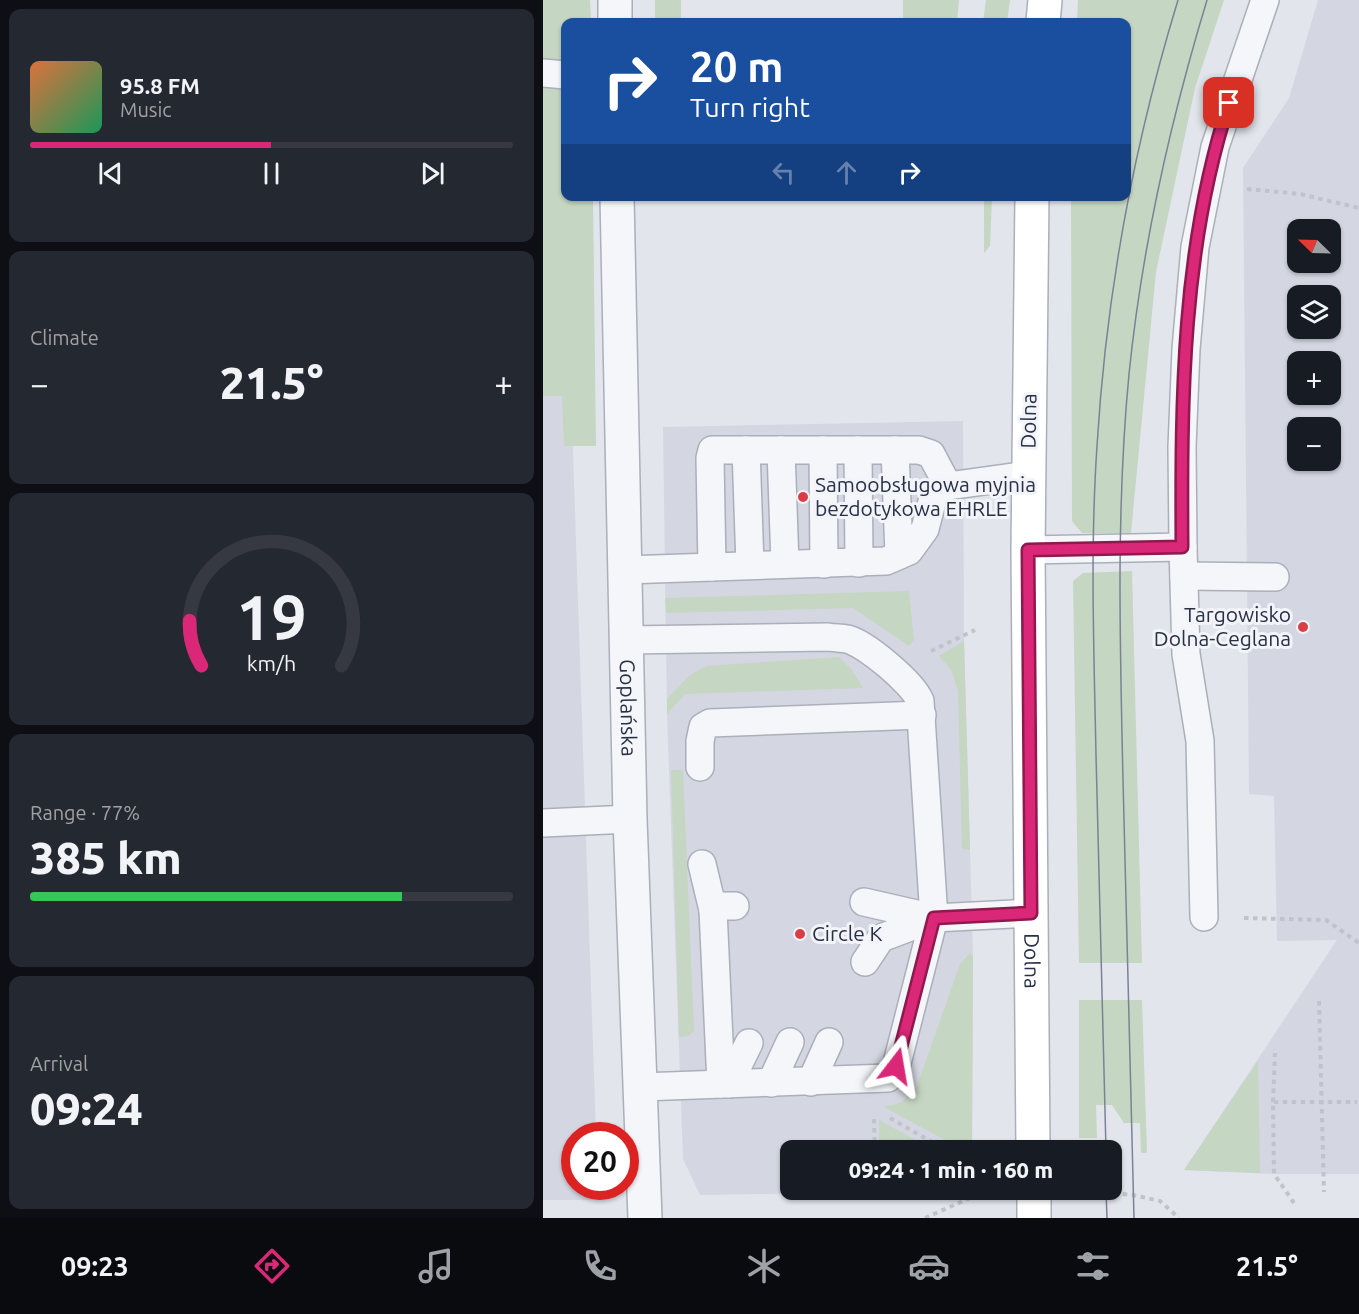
<!DOCTYPE html>
<html lang="en">
<head>
<meta charset="utf-8">
<style>
  body { margin:0; font-family:Ubuntu,sans-serif; background:#242831; color:#f1f3f6; height:100vh; display:flex; flex-direction:column; font-size:22px; white-space:nowrap }
  * { box-sizing:border-box; margin:0 }
  p { font-size:20px; color:#9ea1a6 }
  .icon { flex:none; width:33px; height:33px; fill:none; stroke:currentColor; stroke-width:2; stroke-linecap:round; stroke-linejoin:round }
  .map { position:relative; flex:1; overflow:hidden }
  .sheet { display:flex; flex-direction:column; gap:9px; padding:9px; background:#0d0f14; width:543px }
  .sheet>* { flex:none }
  .top-card { position:absolute; left:18px; top:18px; width:570px; height:183px; border-radius:12px; box-shadow:0 2px 4px #0004; background:#1a4fa0; color:#fff; overflow:hidden }
  .needle { width:39px; rotate:293deg }
  .buttons { position:absolute; left:744px; top:219px; display:grid; gap:12px }
  .buttons a { display:grid; place-items:center; width:54px; height:54px; border-radius:12px; background:#171b24; box-shadow:0 2px 4px #0004; font-size:30px }
  .speed { position:absolute; left:18px; top:1122px; display:flex; gap:12px; font-size:30px; font-weight:700; text-align:center }
  .speed>* { display:grid; place-content:center; width:78px; height:78px; border-radius:50%; background:#171b24; box-shadow:0 2px 4px #0004; line-height:1 }
  .speed .limit { border:9px solid #d22; background:#fff; color:#111 }
  .pin { position:absolute; display:grid; place-items:center; width:51px; height:51px; color:#fff; margin:-26px; border-radius:12px; box-shadow:0 3px 9px #0006 }
  .me { position:absolute; width:66px; margin:-33px; rotate:14deg; stroke-linejoin:round; filter:drop-shadow(0 0 4px #0008) }
  .turn { display:flex; align-items:center; gap:21px; height:126px; padding:0 30px; font-size:27px }
  .turn .icon { width:78px; height:78px; stroke-width:2.5 }
  .turn b { display:block; font-size:42px; line-height:51px }
  .lanes { display:flex; align-items:center; height:57px; padding:0 30px; background:#0003; justify-content:center; gap:30px; direction:ltr }
  .lanes .off { opacity:.35 }
  .big { font-size:45px; font-weight:800; line-height:1.1 }
  .sheet .widget { flex:1; display:flex; flex-direction:column; justify-content:center; gap:9px; min-width:0; padding:0 21px; border-radius:12px; background:#242831 }
  .sheet .dial { align-items:center; gap:0 }
  .dial svg { height:156px; overflow:visible; fill:none; stroke:#363941; stroke-width:7; stroke-linecap:round; text-anchor:middle }
  .dial text { fill:#f1f3f6; stroke:none }
  .song { display:flex; align-items:center; gap:18px }
  .cover { width:72px; height:72px; border-radius:9px; background:linear-gradient(135deg,hsl(20 70% 55%),hsl(150 70% 35%)) }
  .played { height:6px; border-radius:3px; background:linear-gradient(90deg,#db2777 50%,#363941 50%) }
  .keys { display:flex; justify-content:space-around; direction:ltr }
  .heat { display:flex; justify-content:space-between; align-items:center; font-size:33px; direction:ltr }
  .charge { height:9px; border-radius:4px; background:linear-gradient(90deg,#34c759 77%,#363941 0) }
  .trip { position:absolute; left:237px; top:1140px; width:342px; height:60px; border-radius:12px; background:#171b24; box-shadow:0 2px 4px #0004; font-weight:800; line-height:60px; text-align:center }
  .dock { display:flex; height:96px; justify-content:space-around; align-items:center; background:#090b0e; color:#9ea1a6 }
  .dock .icon { width:42px; height:42px }
  .dock .selected { color:#db2777 }
  .dock b { font-size:27px; color:#f1f3f6 }
  main { display:flex; flex:1; min-height:0 }
  .map>svg:first-child { display:block }
</style>
</head>
<body>
<main>
<section class="sheet">
<div class="widget">
<div class="song"><i class="cover"></i><div><b>95.8 FM</b><p>Music</p></div></div>
<div class="played"></div>
<div class="keys"><svg class="icon" aria-label="previous" viewBox="0 0 24 24"><path d="M18 5L8 12l10 7zM5 5v14"/></svg><svg class="icon" aria-label="pause" viewBox="0 0 24 24"><path d="M8 5v14M16 5v14"/></svg><svg class="icon" aria-label="next" viewBox="0 0 24 24"><path d="M6 5l10 7-10 7zM19 5v14"/></svg></div>
</div>
<div class="widget"><p>Climate</p>
<div class="heat"><a>−</a><b class="big">21.5°</b><a>+</a></div>
</div>
<div class="widget dial"><svg viewBox="0 0 100 80">
<path d="M14 69A42 42 0 1 1 86 69"/>
<path d="M14 69A42 42 0 0 1 8 46" stroke="#db2777"/>
<text x="50" y="56" font-size="32" font-weight="700">19</text>
<text x="50" y="72" font-size="11">km/h</text>
</svg></div>
<div class="widget"><p>Range · 77%</p><b class="big">385 km</b><div class="charge"></div></div>
<div class="widget"><p>Arrival</p><b class="big">09:24</b></div>
</section>
<div class="map">
<svg width="816" height="1218" viewBox="0 0 816 1218">
  <rect width="100%" height="100%" fill="#e2e5ec"/>
  <!-- built -->
  <g fill="#d4d7e1" fill-rule="evenodd">
    <path d="M775,0h41v1174h-85l-90,-4 153,-230 -60,1 -3,-145 -25,-2 -6,-626 46,-70zM754,230h34v32h-34zM754,296h34v32h-34zM754,362h34v32h-34zM754,428h34v32h-34z"/>
    <polygon points="0,363 27,363 53,1135 32,1136 32,1186 55,1187 55,1200 0,1200"/>
    <polygon points="420,421 421,641 430,954 429,1150 248,1150 248,1190 396,1190 392,1191 157,1195 140,1159 124,714 120,427"/>
  </g>
  <!-- green -->
  <g fill="#c5d6c2">
    <polygon points="0,0 47,0 48,22 22,22 22,196 50,197 53,446 21,446 19,396 0,396"/>
    <rect x="112" y="0" width="26" height="22"/>
    <polygon points="360,0 416,0 414,22 360,22"/>
    <polygon points="443,0 467,0 464,22 440,22"/>
    <polygon points="535,0 681,0 652,88 613,272 588,533 539,533 529,521 528,197 584,196 584,22 534,22"/>
    <polygon points="441,197 449,197 447,246 441,253"/>
    <polygon points="589,571 599,963 536,963 530,581 540,573"/>
    <polygon points="366,591 371,640 366,646 310,608 123,613 122,598"/>
    <polygon points="421,641 427,850 419,849 415,691 408,670 396,656"/>
    <polygon points="296,657 309,670 320,688 142,694 124,714 124,699 147,675 164,666"/>
    <polygon points="128,770 140,770 151,1031 145,1036 136,1037"/>
    <polygon points="426,954 430,955 429,1150 420,1150 341,1107 359,1102 374,1086 417,964"/>
    <polygon points="536,1000 599,1000 604,1153 598,1153 597,1123 581,1123 569,1105 553,1105 554,1138 536,1138"/>
    <polygon points="715,1061 717,1173 641,1170"/>
    <polygon points="336,1120 391,1150 336,1150"/>
  </g>
  <g fill="none" stroke-linecap="round" stroke-linejoin="round">
    <defs>
      <g id="lane">
        <polyline points="0,73 22,75"/>
        <polyline points="203,450 207,565"/>
        <polyline points="238,450 242,564"/>
        <polyline points="280,450 281,564"/>
        <polyline points="315,450 316,563"/>
        <polyline points="352,450 356,555"/>
        <polyline points="485,550 640,547"/>
        <polyline points="169,567 167,458 169,450 376,450 388,454 405,486"/>
        <polyline points="82,570 343,561 366,551 382,529 390,498 405,486 485,475"/>
        <polyline points="641,576 732,577"/>
        <path d="M83,640l202,-3c6,1 13,1 19,2 18,4 66,44 73,62l14,217"/>
        <polyline points="157,767 157,741 160,727 167,723 379,715"/>
        <polyline points="0,823 87,819"/>
        <polyline points="159,864 170,910"/>
        <polyline points="321,902 391,918"/>
        <polyline points="661,917 657,741 643,654 640,547 639,447 643,349 652,247 672,147 722,0"/>
        <polyline points="322,962 338,938 391,918"/>
        <polyline points="268,1082 286,1042"/>
        <polyline points="228,1083 247,1042"/>
        <polyline points="178,1084 170,910 176,906 192,906"/>
        <polyline points="186,1084 206,1043"/>
        <polyline points="98,1087 345,1078 352,1071 391,918 488,913"/>
      </g>
      <g id="street">
        <polyline points="72,0 72,22"/>
        <path id="s1" d="M74,196l13,623 15,399"/>
      </g>
      <g id="secondary">
        <polyline points="500,22 502,0"/>
        <path id="s2" d="M489,196l-4,354 5,600"/>
        <polyline points="491,1190 491,1218"/>
      </g>
    </defs>
    <!-- lane casing -->
    <use href="#lane" stroke="#aaafba" stroke-width="30"/>
    <!-- street casing -->
    <use href="#street" stroke="#aaafba" stroke-width="36"/>
    <!-- secondary casing -->
    <use href="#secondary" stroke="#aaafba" stroke-width="36"/>
    <!-- path -->
    <g stroke="#c0c3ca" stroke-width="4" stroke-dasharray="4.5 4.5" stroke-linecap="butt">
      <polyline points="704,189 757,194 816,208"/>
      <polyline points="388,651 432,630"/>
      <polyline points="701,918 783,920 816,943"/>
      <polyline points="776,1001 781,1192"/>
      <polyline points="730,1102 732,1053"/>
      <polyline points="347,1118 403,1150"/>
      <polyline points="331,1119 332,1150"/>
      <polyline points="332,1190 332,1200"/>
      <polyline points="535,1190 590,1195 617,1201 636,1218"/>
      <polyline points="751,1203 731,1174 730,1102 814,1102"/>
      <polyline points="382,1218 445,1190"/>
    </g>
    <!-- lane -->
    <use href="#lane" stroke="#f5f6f9" stroke-width="27"/>
    <!-- street -->
    <use href="#street" stroke="#f5f6f9" stroke-width="33"/>
    <!-- secondary -->
    <use href="#secondary" stroke="#fff" stroke-width="33"/>
    <!-- tram -->
    <g stroke="#7a8297" stroke-width="1.5">
      <path d="M563,1150c-4,-131 -7,-263 -10,-395 -2,-103 -6,-206 1,-309 9,-150 37,-302 81,-446"/>
      <polyline points="563,1190 564,1218"/>
      <path d="M591,1218c-4,-146 -7,-292 -11,-438 -3,-136 -7,-271 6,-406 13,-127 41,-252 78,-374"/>
    </g>
  </g>
  <g fill="none" stroke-linecap="round" stroke-linejoin="round">
    <defs>
      <path id="route" d="M353,1066l38,-148 97,-5 -3,-363 154,-3c-1,-149 0,-301 47,-444"/>
    </defs>
    <!-- route casing -->
    <use href="#route" stroke="#8e194d" stroke-width="15"/>
    <!-- route -->
    <use href="#route" stroke="#db2777" stroke-width="10"/>
  </g>
  <!-- markers -->
  <g fill="#da3e44" stroke="#f2f4f9" stroke-width="2">
    <circle cx="260" cy="497" r="6"/>
    <circle cx="760" cy="627" r="6"/>
    <circle cx="257" cy="934" r="6"/>
  </g>
  <g text-anchor="middle" stroke-width="6" stroke-linejoin="round" paint-order="stroke">
    <!-- street labels -->
    <g font-size="21" fill="#283045" stroke="#f2f4f9">
      <text transform="translate(486 421) rotate(-89)" y="7">Dolna</text>
      <text dy="7" stroke="none"><textPath href="#s1" startOffset="512">Goplańska</textPath></text>
      <text dy="7" stroke="none"><textPath href="#s2" startOffset="765">Dolna</textPath></text>
    </g>
    <!-- poi labels -->
    <g font-size="21" fill="#283045" stroke="#f2f4f9" text-anchor="start">
      <text x="272" y="492">Samoobsługowa myjnia<tspan x="272" dy="24">bezdotykowa EHRLE</tspan></text>
      <text x="748" y="622" text-anchor="end">Targowisko<tspan x="748" dy="24">Dolna-Ceglana</tspan></text>
      <text x="269" y="941">Circle K</text>
    </g>
  </g>
</svg>
<div class="buttons">
<a><svg class="needle" viewBox="-14 -14 28 28"><path d="M0-13l5 13h-10z" fill="#e53935"/><path d="M0 13l5-13h-10z" fill="#9ea1a6"/></svg></a>
<a><svg class="icon" aria-label="layers" viewBox="0 0 24 24"><path d="M12 4l9 5-9 5-9-5zM3 14l9 5 9-5"/></svg></a>
<a>+</a>
<a>−</a>
</div>
<div class="speed"><div class="limit">20</div></div>
<div class="pin" style="left:686px;top:103px;background:#d93025"><svg class="icon" aria-label="arrive" viewBox="0 0 24 24"><path d="M6 21V4h12l-3 4 3 4H6"/></svg></div>
<svg class="me" style="left:353px;top:1066px" viewBox="-20 -20 40 40"><path d="M0-17L14 15 0 8-14 15z" fill="#db2777" stroke="#fff" stroke-width="4"/></svg>
<div class="trip">09:24 · 1 min · 160 m</div>
<div class="top-card">
<div class="turn"><svg class="icon" aria-label="right" viewBox="0 0 24 24"><path d="M7 20v-9h11M14 6l5 5-5 5"/></svg><div><b>20 m</b>Turn right</div></div>
<div class="lanes"><svg class="icon off" aria-label="left" viewBox="0 0 24 24"><path d="M17 20v-9H6M10 6l-5 5 5 5"/></svg><svg class="icon off" aria-label="ahead" viewBox="0 0 24 24"><path d="M12 20V5M6 11l6-6 6 6"/></svg><svg class="icon" aria-label="right" viewBox="0 0 24 24"><path d="M7 20v-9h11M14 6l5 5-5 5"/></svg></div>
</div>
</div>
</main>
<nav class="dock">
<b>09:23</b>
<svg class="icon selected" aria-label="directions" viewBox="0 0 24 24"><path d="M12 3l9 9-9 9-9-9zM9 14v-3h6M13 9l2 2-2 2"/></svg>
<svg class="icon" aria-label="music" viewBox="0 0 24 24"><path d="M9 18V5l10-2v13"/><circle cx="6" cy="18" r="3"/><circle cx="16" cy="16" r="3"/></svg>
<svg class="icon" aria-label="phone" viewBox="0 0 24 24"><path d="M5 4h4l2 5-3 2q2 4 5 5l2-3 5 2v4C11 20 4 13 5 4z"/></svg>
<svg class="icon" aria-label="climate" viewBox="0 0 24 24"><path d="M12 3v18M4 7l16 10M4 17L20 7"/></svg>
<svg class="icon" aria-label="car" viewBox="0 0 24 24"><path d="M5 17H2v-5l4-1 3-4h7l3 4 3 1v5h-3M9 17h6M6 11h13"/><circle cx="7" cy="17" r="2"/><circle cx="17" cy="17" r="2"/></svg>
<svg class="icon" aria-label="filters" viewBox="0 0 24 24"><path d="M4 7h16M4 17h16"/><circle cx="9" cy="7" r="2"/><circle cx="15" cy="17" r="2"/></svg>
<b>21.5°</b>
</nav>
</body>
</html>
